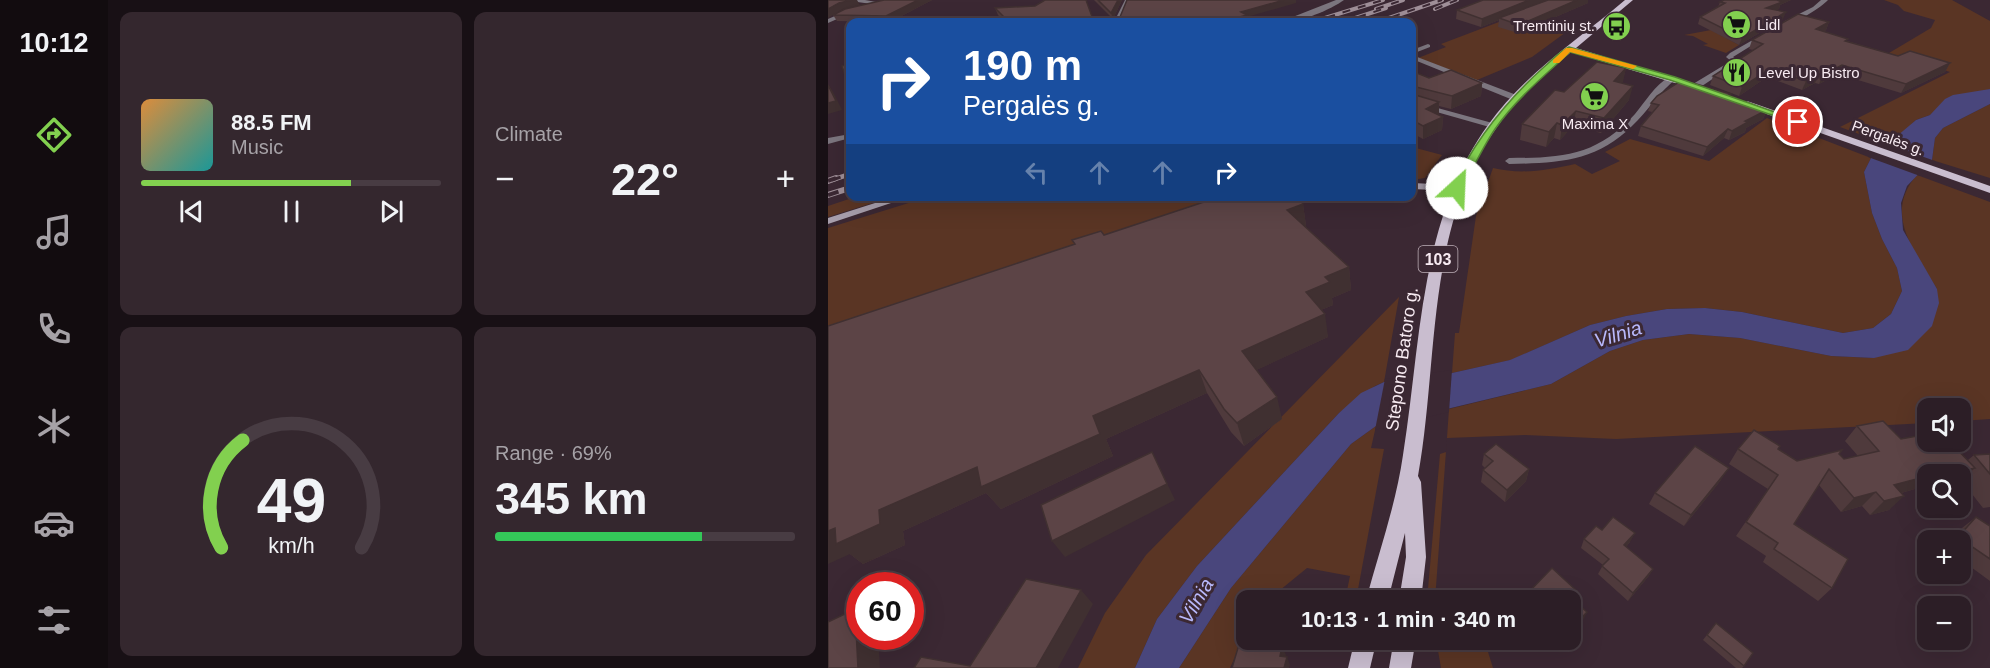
<!DOCTYPE html>
<html lang="en">
<head>
<meta charset="utf-8">
<style>
  body { margin:0; font-family:Helvetica,sans-serif; background:#34272e; color:#f1f3f6; height:100vh; display:flex; flex-direction:column; font-size:22px; white-space:nowrap }
  * { box-sizing:border-box; margin:0 }
  p { font-size:20px; color:#a6a2a7 }
  .icon { flex:none; width:33px; height:33px; fill:none; stroke:currentColor; stroke-width:2; stroke-linecap:round; stroke-linejoin:round }
  .map { position:relative; flex:1; overflow:hidden }
  .details { display:flex; flex-direction:column; gap:12px; padding:12px; background:#181015; width:720px }
  .details>* { flex:none }
  .guide { position:absolute; left:18px; top:18px; width:570px; height:183px; border-radius:12px; box-shadow:0 6px 24px #0002,0 0 0 2px #483c43; background:#1a4fa0; color:#fff; overflow:hidden }
  .fabs { position:absolute; left:1089px; top:398px; display:grid; gap:12px }
  .fabs a { display:grid; place-items:center; width:54px; height:54px; border-radius:12px; background:#2c1e26; box-shadow:0 6px 24px #0002,0 0 0 2px #483c43; font-size:30px }
  .speed { position:absolute; left:18px; top:572px; display:flex; gap:12px; font-size:30px; font-weight:700; text-align:center }
  .speed>* { display:grid; place-content:center; width:78px; height:78px; border-radius:50%; background:#2c1e26; box-shadow:0 6px 24px #0002,0 0 0 2px #483c43; line-height:1 }
  .speed .limit { border:9px solid #d22; background:#fff; color:#111 }
  .pin { position:absolute; display:grid; place-items:center; width:51px; height:51px; color:#fff; margin:-26px; border:3px solid #fff; border-radius:50%; box-shadow:0 2px 6px #0007 }
  .me { position:absolute; width:66px; margin:-33px; rotate:25deg; stroke-linejoin:round; filter:drop-shadow(0 0 4px #0008) }
  .turn { display:flex; align-items:center; gap:21px; height:126px; padding:0 18px; font-size:27px }
  .turn .icon { width:78px; height:78px; stroke-width:2.5 }
  .turn b { display:block; font-size:42px; line-height:51px }
  .lanes { display:flex; align-items:center; height:57px; padding:0 18px; background:#0003; justify-content:center; gap:30px; direction:ltr }
  .lanes .off { opacity:.35 }
  .big { font-size:45px; font-weight:600; line-height:1.1 }
  .details .tile { flex:1; display:flex; flex-direction:column; justify-content:center; gap:9px; min-width:0; padding:0 21px; border-radius:12px; background:#34272e }
  .details .dial { align-items:center; gap:0 }
  .dial svg { height:156px; overflow:visible; fill:none; stroke:#483c43; stroke-width:7; stroke-linecap:round; text-anchor:middle }
  .dial text { fill:#f1f3f6; stroke:none }
  .song { display:flex; align-items:center; gap:18px }
  .cover { width:72px; height:72px; border-radius:9px; background:linear-gradient(135deg,hsl(30 70% 55%),hsl(180 70% 35%)) }
  .played { height:6px; border-radius:3px; background:linear-gradient(90deg,#82d04f 70%,#483c43 70%) }
  .keys { display:flex; justify-content:space-around; direction:ltr }
  .heat { display:flex; justify-content:space-between; align-items:center; font-size:33px; direction:ltr }
  .charge { height:9px; border-radius:4px; background:linear-gradient(90deg,#34c759 69%,#483c43 0) }
  .details .tiles { flex:1; display:grid; gap:12px; grid-template-columns:repeat(2,1fr) }
  .trip { position:absolute; left:408px; top:590px; width:345px; height:60px; border-radius:12px; background:#2c1e26; box-shadow:0 6px 24px #0002,0 0 0 2px #483c43; font-weight:600; line-height:60px; text-align:center }
  main { display:flex; flex:1; min-height:0 }
  .tabs { display:flex; flex-direction:column; width:108px; justify-content:space-around; align-items:center; background:#120c0f; color:#a6a2a7 }
  .tabs .icon { width:42px; height:42px }
  .tabs .current { color:#82d04f }
  .tabs b { font-size:27px; color:#f1f3f6 }
  .map>svg:first-child { display:block }
</style>
</head>
<body>
<main>
<nav class="tabs">
<b>10:12</b>
<svg class="icon current" aria-label="directions" viewBox="0 0 24 24"><path d="M12 3l9 9-9 9-9-9zM9 14v-3h6M13 9l2 2-2 2"/></svg>
<svg class="icon" aria-label="music" viewBox="0 0 24 24"><path d="M9 18V5l10-2v13"/><circle cx="6" cy="18" r="3"/><circle cx="16" cy="16" r="3"/></svg>
<svg class="icon" aria-label="phone" viewBox="0 0 24 24"><path d="M5 4h4l2 5-3 2q2 4 5 5l2-3 5 2v4C11 20 4 13 5 4z"/></svg>
<svg class="icon" aria-label="climate" viewBox="0 0 24 24"><path d="M12 3v18M4 7l16 10M4 17L20 7"/></svg>
<svg class="icon" aria-label="car" viewBox="0 0 24 24"><path d="M5 17H2v-5l4-1 3-4h7l3 4 3 1v5h-3M9 17h6M6 11h13"/><circle cx="7" cy="17" r="2"/><circle cx="17" cy="17" r="2"/></svg>
<svg class="icon" aria-label="filters" viewBox="0 0 24 24"><path d="M4 7h16M4 17h16"/><circle cx="9" cy="7" r="2"/><circle cx="15" cy="17" r="2"/></svg>
</nav>
<section class="details">
<div class="tiles">
<div class="tile">
<div class="song"><i class="cover"></i><div><b>88.5 FM</b><p>Music</p></div></div>
<div class="played"></div>
<div class="keys"><svg class="icon" aria-label="previous" viewBox="0 0 24 24"><path d="M18 5L8 12l10 7zM5 5v14"/></svg><svg class="icon" aria-label="pause" viewBox="0 0 24 24"><path d="M8 5v14M16 5v14"/></svg><svg class="icon" aria-label="next" viewBox="0 0 24 24"><path d="M6 5l10 7-10 7zM19 5v14"/></svg></div>
</div>
<div class="tile"><p>Climate</p>
<div class="heat"><a>−</a><b class="big">22°</b><a>+</a></div>
</div>
<div class="tile dial"><svg viewBox="0 0 100 80">
<path d="M14 69A42 42 0 1 1 86 69"/>
<path d="M14 69A42 42 0 0 1 25 14" stroke="#82d04f"/>
<text x="50" y="56" font-size="32" font-weight="700">49</text>
<text x="50" y="72" font-size="11">km/h</text>
</svg></div>
<div class="tile"><p>Range · 69%</p><b class="big">345 km</b><div class="charge"></div></div>
</div>
</section>
<div class="map">
<svg width="1162" height="668" viewBox="0 0 1162 668">
  <rect width="100%" height="100%" fill="#3b2833"/>
  <!-- green -->
  <g fill="#5a3524">
    <polygon points="1056,0 1124,0 1162,21 1162,89 1114,105 1102,115 1088,120 1061,145 1012,127 1122,72 1061,53 1103,28 1107,20 1076,11 1070,5"/>
    <polygon points="692,14 741,30 704,57 649,80 590,58 618,47 613,44"/>
    <polygon points="883,30 911,45 898,53 875,45 880,44 865,36 856,35"/>
    <polygon points="1162,104 1162,178 1104,160 1107,138 1115,128"/>
    <path d="M939,118l104,40 -7,14 8,41 10,26 15,29 5,23 -11,23 -18,14 -30,5 -101,-21 -37,-4 -38,1 -41,7 -36,9 -79,35 -59,13 3,-40h4l17,-117 17,-48c29,7 54,2 82,-4l17,10 28,-13 -15,-9 25,-13 79,22z"/>
    <polygon points="584,147 614,155 597,178 584,180"/>
    <path d="M1089,175l73,27v217l-29,2 -1,-13h-32l-1,15 -311,16 -91,-4 -78,3 -12,162h-8l13,-146 6,-2 3,-43 102,-25 59,-33 33,-11 46,-6 51,4 91,18 43,2 63,-69c-21,-36 -55,-75 -20,-114z"/>
    <polygon points="30,196 64,197 0,217 0,206"/>
    <polygon points="100,197 412,197 0,335 0,228"/>
    <polygon points="571,297 556,382 547,386 511,413 369,566 329,619 307,668 250,668 277,613 318,555"/>
    <polygon points="548,426 543,448 556,449 528,600 517,600 522,576 479,568 440,600 418,600 418,633 402,668 351,668 403,588 523,444"/>
    <polygon points="608,639 656,639 665,668 613,668"/>
  </g>
  <!-- water -->
  <polygon fill="#49467c" points="1162,89 1162,104 1115,128 1107,138 1104,160 1079,186 1073,203 1075,230 1109,289 1111,303 1104,326 1080,350 1046,358 1003,356 912,338 861,334 815,340 782,351 723,384 548,426 523,444 403,588 351,668 307,668 329,619 369,566 511,413 533,393 556,382 624,373 682,360 762,325 798,316 839,309 877,308 914,312 1015,333 1045,328 1063,314 1074,291 1069,268 1054,239 1044,213 1036,172 1043,158 1088,120 1102,115 1117,99 1125,95"/>
  <!-- pier -->
  <g fill="#3b2833">
    <polygon points="1057,143 1107,161 1092,176 1040,157"/>
    <polygon points="624,370 621,412 547,430 557,379"/>
  </g>
  <g fill="none" stroke-linecap="round" stroke-linejoin="round">
    <!-- street -->
    <g fill="#7c767f" fill-rule="evenodd">
      <polygon points="15,0 37,0 54,3 51,5"/>
      <polygon points="297,0 303,0 292,22 286,22"/>
      <path d="M508,0h8c-14,10 -47,24 -64,22z"/>
      <path d="M993,0h7c-8,8 -33,25 -43,21l28,-14z"/>
      <polygon points="21,10 23,13 0,23 0,19"/>
      <polygon points="937,33 940,35 939,36 905,57 910,60 910,62 871,88 865,88 865,84 903,61 898,57 902,53"/>
      <polygon points="600,44 602,45 602,47 584,54 584,50"/>
      <polygon points="584,55 691,96 692,98 685,100 584,59"/>
      <path d="M841,77l7,2c-17,13 -28,32 -44,47 -36,36 -75,37 -123,38l-4,-3 4,-3c53,0 88,-2 126,-44 10,-12 20,-29 34,-37z"/>
      <polygon points="584,101 668,124 669,126 665,128 584,105"/>
      <polygon points="22,134 22,138 0,144 0,138"/>
    </g>
    <!-- secondary -->
    <g fill="#a79eac" fill-rule="evenodd">
      <polygon points="584,183 629,185 634,188 629,191 584,189"/>
      <polygon points="69,196 84,196 0,224 0,218"/>
    </g>
    <!-- primary -->
    <g fill="#c9bdcf" fill-rule="evenodd">
      <path d="M797,0h8l-57,48 127,39 -8,2 -124,-37c-27,23 -54,46 -74,75 -72,101 -58,233 -79,349l3,6 5,75 -5,43h-22l7,-43 -1,-24 -17,67h-22c13,-48 30,-96 37,-145 18,-112 16,-234 85,-330 36,-51 90,-85 137,-125z"/>
      <polygon points="919,101 1162,186 1162,193 916,106 916,102"/>
      <polygon points="527,639 549,639 542,668 520,668"/>
      <polygon points="566,639 588,639 583,668 561,668"/>
    </g>
    <defs>
      <g id="rail-far2">
        <polyline points="548,9 575,0"/>
        <polyline points="607,9 629,0"/>
        <polyline points="484,22 555,0"/>
        <polyline points="515,22 558,8"/>
        <polyline points="549,22 614,0"/>
      </g>
      <polyline id="rail-far1" points="4,180 22,174"/>
      <g id="rail">
        <polyline points="0,181 8,178"/>
        <polyline points="0,195 22,188"/>
      </g>
    </defs>
    <!-- rail-far2 casing -->
    <use href="#rail-far2" stroke="#9f8f98" stroke-width="4"/>
    <!-- rail-far1 casing -->
    <use href="#rail-far1" stroke="#9f8f98" stroke-width="4.5"/>
    <!-- rail casing -->
    <use href="#rail" stroke="#9f8f98" stroke-width="6"/>
    <!-- rail-far2 -->
    <use href="#rail-far2" stroke="#3b2833" stroke-width="2" stroke-dasharray="8" stroke-linecap="butt"/>
    <!-- rail-far1 -->
    <use href="#rail-far1" stroke="#3b2833" stroke-width="3" stroke-dasharray="9" stroke-linecap="butt"/>
    <!-- rail -->
    <use href="#rail" stroke="#3b2833" stroke-width="4" stroke-dasharray="11" stroke-linecap="butt"/>
  </g>
  <!-- wall -->
  <g fill="#4f3a3c">
    <polygon points="56,0 104,0 62,22 9,21 5,15"/>
    <polygon points="266,0 294,0 285,19"/>
    <polygon points="655,0 760,0 760,3 690,33 670,27 671,20 653,27 628,19 629,10"/>
    <polygon points="896,0 963,0 952,5 951,9 948,10 955,19 911,45 870,24 872,17 890,7 892,2"/>
    <polygon points="167,8 266,22 177,22 170,15"/>
    <polygon points="1001,22 998,30 995,32 1019,41 1070,56 1122,63 1117,72 1073,93 1010,74 991,84 987,83 974,90 939,77 911,96 882,85 885,76 925,50 921,49 924,40"/>
    <polygon points="798,68 794,83 801,100 773,133 745,126 732,140 726,138 718,147 692,140 694,124 736,92"/>
    <polygon points="584,71 601,78 654,83 653,96 623,109 611,106 610,115 615,117 614,130 595,139 584,133"/>
    <polygon points="903,96 939,110 935,119 918,128 917,132 901,140 896,138 875,156 810,136 813,126 824,112 820,111 823,103"/>
    <polygon points="414,198 475,204 478,226 477,226 521,267 523,290 504,298 505,305 493,310 500,337 428,370 454,419 416,446 403,432 379,393 278,439 285,456 173,509 158,493 75,531 77,545 35,564 22,554 276,235"/>
    <polygon points="1029,426 1140,460 1146,455 1162,454 1162,507 1155,508 1133,480 1100,474 1100,489 1089,491 1087,489 1073,493 1061,510 1042,515 1034,506 1013,512 991,485 966,524 1004,588 990,601 935,562 938,556 908,536 940,489 901,464 910,449 950,449 969,461 1011,454 1016,459 1030,456 1017,441"/>
    <polygon points="656,454 701,469 698,481 677,502 653,482 655,470 657,468 654,465"/>
    <polygon points="893,480 856,526 821,504 827,493"/>
    <polygon points="1148,517 1162,526 1162,581 1132,559 1132,540 1123,540 1134,528"/>
    <polygon points="774,530 802,542 798,547 825,569 820,577 800,601 770,574 775,565 753,548 756,539"/>
    <polygon points="888,623 916,666 914,668 908,668 875,640"/>
    <polygon points="729,639 738,639 734,644"/>
  </g>
  <!-- shaded-wall -->
  <g fill="#403031">
    <polygon points="24,0 29,0 32,5 15,9 0,18 0,9 11,3"/>
    <polygon points="90,0 104,0 62,22 58,16"/>
    <polygon points="290,0 294,0 285,19 283,13"/>
    <polygon points="456,0 468,0 468,3 419,17 420,21 416,22 393,22 413,12"/>
    <polygon points="701,0 720,0 671,18 671,20 653,27 654,19"/>
    <polygon points="749,0 760,0 760,3 690,33 691,25"/>
    <polygon points="950,0 963,0 952,5 951,9 936,14 938,8"/>
    <polygon points="958,12 955,19 911,45 914,38"/>
    <polygon points="1001,22 998,30 984,38 988,29"/>
    <polygon points="1122,63 1117,72 1073,93 1078,84"/>
    <polygon points="1014,65 1010,74 991,84 995,75"/>
    <polygon points="798,68 795,82 782,96 786,81"/>
    <polygon points="942,69 939,77 911,96 914,87"/>
    <polygon points="991,74 987,83 974,90 978,81"/>
    <polygon points="654,83 653,96 623,109 624,96"/>
    <polygon points="0,84 5,92 14,110 0,114"/>
    <polygon points="805,86 801,100 773,133 776,118"/>
    <polygon points="611,102 611,115 598,109"/>
    <polygon points="939,110 935,119 918,128 917,132 901,140 904,131 917,121"/>
    <polygon points="748,111 745,126 732,140 734,125"/>
    <polygon points="615,117 614,130 595,139 595,126"/>
    <polygon points="729,123 726,138 718,147 721,132"/>
    <polygon points="900,129 896,138 875,156 879,147"/>
    <polygon points="475,204 478,226 463,232 459,210"/>
    <polygon points="521,267 523,290 504,298 505,305 481,315 478,292 497,277"/>
    <polygon points="497,314 500,337 420,374 414,351"/>
    <polygon points="371,370 379,393 278,439 285,456 173,509 158,493 75,531 77,545 35,564 22,554 0,564 0,531"/>
    <polygon points="449,397 454,419 416,446 409,423"/>
    <polygon points="324,452 347,500 237,557 224,541"/>
    <polygon points="901,468 893,480 856,526 863,515"/>
    <polygon points="1147,468 1132,480 1132,474 1119,474"/>
    <polygon points="701,469 698,481 677,502 679,490"/>
    <polygon points="1100,476 1100,477 1087,489 1054,498 1066,485"/>
    <polygon points="1100,482 1100,489 1089,491"/>
    <polygon points="1048,492 1034,506 1013,512 1026,498"/>
    <polygon points="1076,496 1061,510 1042,515 1056,501"/>
    <polygon points="807,533 802,542 792,554 796,545"/>
    <polygon points="825,569 820,577 800,601 805,593"/>
    <polygon points="253,590 265,604 230,668 208,668"/>
    <polygon points="27,609 32,612 32,636 50,636 52,668 30,668"/>
    <polygon points="759,612 754,622 742,634 742,630"/>
    <polygon points="435,639 441,639 437,653 433,644"/>
    <polygon points="454,647 458,655 455,664 452,656"/>
    <polygon points="459,657 462,665 461,668 456,668"/>
  </g>
  <!-- building -->
  <g fill="#5c4446" stroke="#403031" stroke-width="1.5">
    <polygon points="0,0 24,0 11,3 0,9"/>
    <polygon points="56,0 90,0 58,16 5,15 17,9"/>
    <polygon points="217,0 258,0 266,22 181,22 167,8 207,6"/>
    <polygon points="270,0 290,0 283,13"/>
    <polygon points="299,0 456,0 413,12 419,15 393,22 293,22 289,18 292,17"/>
    <polygon points="655,0 701,0 654,19 629,10"/>
    <polygon points="720,0 749,0 691,25 671,18"/>
    <polygon points="896,0 950,0 949,0 954,2 938,8 958,12 914,38 872,17 897,3 892,2"/>
    <polygon points="970,14 1001,22 988,29 1020,39 1017,41 1070,56 1082,51 1122,63 1078,84 1014,65 995,75 991,74 978,81 942,69 914,87 885,76 935,44 924,40"/>
    <polygon points="160,17 163,22 156,22"/>
    <polygon points="769,62 798,68 786,81 805,86 776,118 748,111 734,125 729,123 721,132 694,124 727,90 736,92"/>
    <polygon points="22,64 22,91 14,66"/>
    <polygon points="623,70 654,83 624,96 584,86 584,71 601,78"/>
    <polygon points="854,80 903,94 901,95 939,110 917,121 920,122 904,131 900,129 879,147 813,126 831,105 823,103 829,96"/>
    <polygon points="0,85 8,101 0,103"/>
    <polygon points="584,94 611,102 598,109 615,117 595,126 584,120"/>
    <polygon points="394,196 413,196 414,198 417,196 468,196 475,204 459,210 521,267 497,277 502,282 478,292 497,314 414,351 449,397 409,423 396,409 371,370 265,416 272,434 153,487 149,467 51,510 52,524 8,544 7,528 0,531 0,326 247,244 244,240 273,231 276,235"/>
    <polygon points="1055,421 1073,439 1100,434 1100,441 1121,441 1147,468 1119,474 1100,474 1100,476 1066,485 1076,496 1056,501 1048,492 1026,498 1001,469 966,524 1020,559 1004,588 946,549 950,543 918,522 950,475 910,449 926,430 952,446 950,449 969,461 1014,450 1011,454 1016,459 1051,451 1029,426"/>
    <polygon points="668,444 701,469 679,490 655,470 665,461 656,454"/>
    <polygon points="867,446 901,468 863,515 827,493"/>
    <polygon points="324,452 339,484 224,541 213,505"/>
    <polygon points="1162,454 1162,474 1146,455"/>
    <polygon points="785,517 807,533 796,545 825,569 805,593 774,566 781,559 756,539 768,526 774,530"/>
    <polygon points="1148,517 1162,526 1162,559 1130,537"/>
    <polygon points="724,568 750,592 744,599 759,612 742,630 742,600 703,600 698,595"/>
    <polygon points="198,579 253,590 208,668 86,668 93,657 142,666"/>
    <polygon points="27,609 30,668 0,668 0,622"/>
    <polygon points="888,623 925,653 916,666 879,635"/>
    <polygon points="420,639 435,639 433,644 454,647 452,656 459,657 456,668 404,668 412,641 419,642"/>
  </g>
  <!-- route -->
  <path fill="#82d04f" stroke="#548733" stroke-width="1.5" d="M741,47l106,30 128,45 -8,1 -125,-43 -100,-28c-26,24 -54,47 -75,77 -13,19 -22,40 -34,61h-7l-2,-2c23,-48 53,-86 92,-121 8,-7 16,-16 25,-20z"/>
  <!-- slow -->
  <polygon fill="#f59e0b" points="738,48 744,48 809,66 805,69 742,52 731,63 725,63 725,60"/>
  <!-- icons -->
  <defs>
    <symbol id="supermarket-disc" viewBox="-11 -11 22 22"><circle r="9.5" fill="#82d04f" stroke="#3b2833"/><path d="M-6-5.5h2.5l.6 2H6L4.5 2H-2.5L-4.4-4H-6ZM-1.5 3.2a1.3 1.3 0 1 0 .1 0ZM3 3.2a1.3 1.3 0 1 0 .1 0Z" fill="#111"/></symbol>
    <symbol id="bus-disc" viewBox="-11 -11 22 22"><circle r="9.5" fill="#82d04f" stroke="#3b2833"/><path d="M-5-6H5V4H4V6H2V4H-2V6H-4V4H-5ZM-3.5-4V0h7V-4ZM-3.5 1.2v1.5H-2V1.2ZM2 1.2v1.5H3.5V1.2Z" fill="#111"/></symbol>
    <symbol id="restaurant-disc" viewBox="-11 -11 22 22"><circle r="9.5" fill="#82d04f" stroke="#3b2833"/><path d="M-5-6h1v4h1v-4h1v4h1v-4h1v5L-1.5 .5V6h-2V.5L-5-1ZM5-6V6H3V1.5H1.5Q1.5-4 5-6Z" fill="#111"/></symbol>
  </defs>
  <g fill-rule="evenodd">
    <use href="#supermarket-disc" x="892" y="8" width="33" height="33"/>
    <use href="#bus-disc" x="772" y="10" width="33" height="33"/>
    <use href="#restaurant-disc" x="892" y="56" width="33" height="33"/>
    <use href="#supermarket-disc" x="750" y="80" width="33" height="33"/>
  </g>
  <g text-anchor="middle" stroke-width="6" stroke-linejoin="round" paint-order="stroke">
    <!-- far-poi labels -->
    <g font-size="15" fill="#f8ebf2" stroke="#3b2833" text-anchor="start">
      <text x="929" y="30">Lidl</text>
      <text x="767" y="31" text-anchor="end">Tremtinių st.</text>
      <text x="930" y="78">Level Up Bistro</text>
      <text x="767" y="129" text-anchor="middle">Maxima X</text>
    </g>
    <!-- far-street labels -->
    <g font-size="15" fill="#f8ebf2" stroke="#3b2833">
      <text transform="translate(1060 138) rotate(20)" y="5">Pergalės g.</text>
    </g>
    <!-- shield labels -->
    <rect fill="#3b2833" stroke="#bfb0b9" stroke-width="1.5" x="590.5" y="246" width="39" height="26" rx="4.5"/>
    <g font-size="16" font-weight="bold" fill="#f8ebf2">
      <text x="610" y="265">103</text>
    </g>
    <!-- street labels -->
    <g font-size="18" fill="#f8ebf2" stroke="#3b2833">
      <text transform="translate(574 359) rotate(-82)" y="6">Stepono Batoro g.</text>
    </g>
    <!-- water labels -->
    <g font-size="20" font-style="italic" fill="#b8b8fb" stroke="#3b2833">
      <text transform="translate(790 334) rotate(-17)" y="7">Vilnia</text>
      <text transform="translate(368 601) rotate(-60)" y="7">Vilnia</text>
    </g>
  </g>
</svg>
<div class="fabs">
<a><svg class="icon" aria-label="sound" viewBox="0 0 24 24"><path d="M4 9h4l5-4v14l-5-4H4zM17 9q2 3 0 6"/></svg></a>
<a><svg class="icon" aria-label="search" viewBox="0 0 24 24"><circle cx="10" cy="10" r="6"/><path d="M15 15l6 6"/></svg></a>
<a>+</a>
<a>−</a>
</div>
<div class="speed"><div class="limit">60</div></div>
<div class="pin" style="left:970px;top:122px;background:#d93025"><svg class="icon" aria-label="arrive" viewBox="0 0 24 24"><path d="M6 21V4h12l-3 4 3 4H6"/></svg></div>
<svg class="me" style="left:629px;top:188px" viewBox="-20 -20 40 40"><circle r="19" fill="#fff"/><path d="M0-13L10 11 0 6-10 11z" fill="#82d04f"/></svg>
<div class="trip">10:13 · 1 min · 340 m</div>
<div class="guide">
<div class="turn"><svg class="icon" aria-label="right" viewBox="0 0 24 24"><path d="M7 20v-9h11M14 6l5 5-5 5"/></svg><div><b>190 m</b>Pergalės g.</div></div>
<div class="lanes"><svg class="icon off" aria-label="left" viewBox="0 0 24 24"><path d="M17 20v-9H6M10 6l-5 5 5 5"/></svg><svg class="icon off" aria-label="ahead" viewBox="0 0 24 24"><path d="M12 20V5M6 11l6-6 6 6"/></svg><svg class="icon off" aria-label="ahead" viewBox="0 0 24 24"><path d="M12 20V5M6 11l6-6 6 6"/></svg><svg class="icon" aria-label="right" viewBox="0 0 24 24"><path d="M7 20v-9h11M14 6l5 5-5 5"/></svg></div>
</div>
</div>
</main>
</body>
</html>
